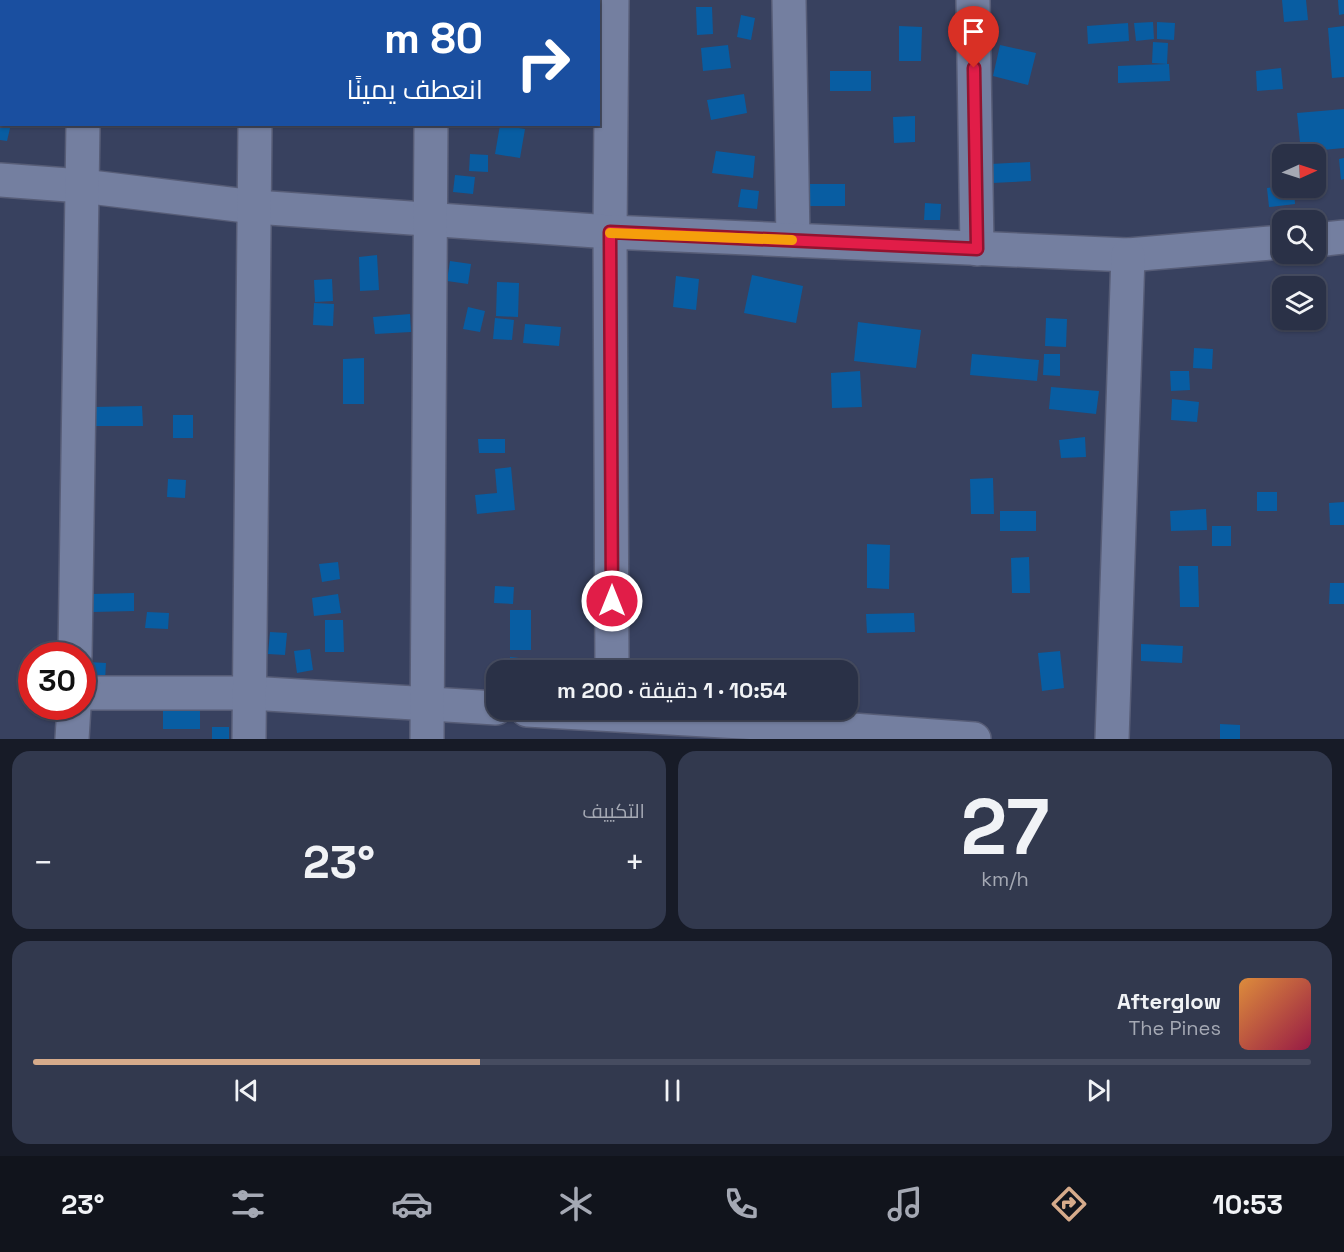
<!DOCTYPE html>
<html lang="ar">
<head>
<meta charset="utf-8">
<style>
  body { margin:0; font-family:"Space Grotesk",Cairo,sans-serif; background:#32394e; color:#f1f3f6; direction:rtl; height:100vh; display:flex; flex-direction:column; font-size:22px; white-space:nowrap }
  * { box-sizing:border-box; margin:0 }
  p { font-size:20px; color:#a5a9b4 }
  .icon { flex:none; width:33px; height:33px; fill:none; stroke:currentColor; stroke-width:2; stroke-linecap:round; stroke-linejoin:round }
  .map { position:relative; height:739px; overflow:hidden; direction:ltr }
  .panel { display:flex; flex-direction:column; gap:12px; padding:12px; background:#171b27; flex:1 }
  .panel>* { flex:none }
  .hud { position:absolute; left:0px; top:0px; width:600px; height:126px; box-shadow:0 2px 4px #0004,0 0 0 2px #464c60; direction:rtl; background:#1a4fa0; color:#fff; overflow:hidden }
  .needle { width:39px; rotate:87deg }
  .fabs { position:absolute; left:1272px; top:144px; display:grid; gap:12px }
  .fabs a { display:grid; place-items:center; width:54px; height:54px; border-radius:12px; background:#2a3147; box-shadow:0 2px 4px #0004,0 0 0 2px #464c60; font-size:30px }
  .speed { position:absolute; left:18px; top:642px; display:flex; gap:12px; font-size:30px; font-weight:700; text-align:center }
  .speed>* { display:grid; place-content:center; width:78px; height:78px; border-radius:50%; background:#2a3147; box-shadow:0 2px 4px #0004,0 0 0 2px #464c60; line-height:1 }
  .speed .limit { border:9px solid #d22; background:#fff; color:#111 }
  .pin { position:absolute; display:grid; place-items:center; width:51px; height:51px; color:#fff; margin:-62px -26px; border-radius:50% 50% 50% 0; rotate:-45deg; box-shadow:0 0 6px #0007 }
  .pin .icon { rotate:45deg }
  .me { position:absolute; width:66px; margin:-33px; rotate:0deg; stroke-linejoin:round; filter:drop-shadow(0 0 4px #0008) }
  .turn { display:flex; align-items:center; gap:21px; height:126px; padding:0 18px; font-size:27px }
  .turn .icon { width:78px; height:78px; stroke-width:2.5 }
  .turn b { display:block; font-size:42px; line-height:51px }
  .big { font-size:45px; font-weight:600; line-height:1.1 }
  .panel .card { flex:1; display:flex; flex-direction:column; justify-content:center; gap:9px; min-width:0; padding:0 21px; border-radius:18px; background:#32394e }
  .panel .dial { align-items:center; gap:0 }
  .dial b { font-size:78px; line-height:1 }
  .song { display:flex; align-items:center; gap:18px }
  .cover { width:72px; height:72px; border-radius:9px; background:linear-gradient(135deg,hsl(30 70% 55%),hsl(340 70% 35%)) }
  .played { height:6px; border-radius:3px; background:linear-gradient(90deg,#d6ab8b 35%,#464c60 35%) }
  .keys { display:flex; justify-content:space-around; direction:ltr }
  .heat { display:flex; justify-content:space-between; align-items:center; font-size:33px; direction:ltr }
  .panel .tiles { flex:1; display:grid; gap:12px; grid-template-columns:1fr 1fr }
  .card:last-child { grid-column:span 2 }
  .trip { position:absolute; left:486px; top:660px; width:372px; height:60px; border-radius:18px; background:#2a3147; box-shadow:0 2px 4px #0004,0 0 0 2px #464c60; font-weight:600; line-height:60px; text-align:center; direction:rtl }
  .tabs { display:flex; height:96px; justify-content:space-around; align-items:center; background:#11141c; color:#a5a9b4 }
  .tabs .icon { width:42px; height:42px }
  .tabs .on { color:#d6ab8b }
  .tabs b { font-size:27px; color:#f1f3f6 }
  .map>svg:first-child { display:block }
</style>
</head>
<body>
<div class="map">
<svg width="1344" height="739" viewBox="0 0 1344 739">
  <rect width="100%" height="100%" fill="#38415f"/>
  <!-- building -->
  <g fill="#085da2">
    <polygon points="1282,0 1306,0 1308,20 1284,22"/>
    <polygon points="1338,0 1344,0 1344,14 1339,15"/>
    <polygon points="696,7 712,7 713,34 697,35"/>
    <polygon points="741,15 755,18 751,40 737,37"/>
    <polygon points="1153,22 1154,39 1136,41 1134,23"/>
    <polygon points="1157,22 1175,23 1174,40 1157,39"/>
    <polygon points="1128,23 1129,41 1088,44 1087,26"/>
    <polygon points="899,26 922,27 921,61 899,61"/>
    <polygon points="1344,26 1344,77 1332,78 1328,28"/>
    <polygon points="1153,42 1168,43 1167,64 1169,64 1170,81 1118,83 1118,66 1167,64 1152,63"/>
    <polygon points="728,45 731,68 703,71 701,48"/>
    <polygon points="1000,45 1036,53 1028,85 993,76"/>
    <polygon points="1281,68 1283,89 1257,91 1256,71"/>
    <rect x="830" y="71" width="41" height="20"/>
    <polygon points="744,94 747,113 711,120 707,100"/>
    <polygon points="1344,109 1344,148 1301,152 1297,113"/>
    <polygon points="915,116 915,142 894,143 893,117"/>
    <polygon points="0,124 11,124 7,141 0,140"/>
    <polygon points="500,125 525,129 520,158 495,154"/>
    <polygon points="716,151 755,156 753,178 712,173"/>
    <polygon points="470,154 488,155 488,172 469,171"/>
    <polygon points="1344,158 1344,179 1341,180 1339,159"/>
    <polygon points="1030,162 1031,181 992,183 991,164"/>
    <polygon points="455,175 475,177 473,194 453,192"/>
    <polygon points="799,184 845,184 845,206 800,206"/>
    <polygon points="1282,186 1294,188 1295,204 1269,207 1267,188"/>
    <polygon points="741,189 759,191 757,209 738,207"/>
    <polygon points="925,203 941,204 940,220 924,220"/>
    <polygon points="377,255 379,290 360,291 359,257"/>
    <polygon points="450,261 471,264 468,284 447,281"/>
    <polygon points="752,275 803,286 796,323 744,313"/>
    <polygon points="676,276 699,279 696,310 673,307"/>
    <polygon points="332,279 333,301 315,302 314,280"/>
    <polygon points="497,282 519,283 518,317 496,316"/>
    <polygon points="314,303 334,304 333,326 313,325"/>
    <polygon points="468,307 485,311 480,332 463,329"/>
    <polygon points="410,314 411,332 375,334 373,317"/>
    <polygon points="495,318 514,320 512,340 493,339"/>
    <polygon points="1046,318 1067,319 1066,347 1045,346"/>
    <polygon points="858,322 921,330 916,368 854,361"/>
    <polygon points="525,324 561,327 559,346 523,343"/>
    <polygon points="1194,348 1213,349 1212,369 1193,368"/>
    <polygon points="972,354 1039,360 1037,381 970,375"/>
    <polygon points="1044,354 1060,354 1060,376 1043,375"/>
    <polygon points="364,358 364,404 343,404 343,359"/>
    <polygon points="860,371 862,407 832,408 831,373"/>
    <polygon points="1170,371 1189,371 1190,390 1171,391"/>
    <polygon points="1051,387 1099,391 1096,414 1049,409"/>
    <polygon points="1172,399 1199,402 1197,422 1171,420"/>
    <polygon points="142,406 143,426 93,426 93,407"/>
    <rect x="173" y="415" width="20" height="23"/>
    <polygon points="1085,437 1086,457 1061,458 1059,440"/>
    <polygon points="478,439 505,439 505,453 479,453"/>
    <polygon points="511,467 515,510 477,514 475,495 497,493 495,469"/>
    <polygon points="993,478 994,514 971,514 970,479"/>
    <polygon points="168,479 186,480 185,498 167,497"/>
    <rect x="1257" y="492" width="20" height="19"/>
    <polygon points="1344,502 1344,525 1330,525 1329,503"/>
    <polygon points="1206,509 1207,530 1171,531 1170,511"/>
    <rect x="1000" y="511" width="36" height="20"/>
    <rect x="1212" y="526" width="19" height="20"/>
    <polygon points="867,544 890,545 889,589 867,588"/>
    <polygon points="1029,557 1030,593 1012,593 1011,558"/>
    <polygon points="338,562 340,579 322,582 319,564"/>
    <polygon points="1179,566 1198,566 1199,607 1180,607"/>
    <polygon points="1330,583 1344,583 1344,604 1329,604"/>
    <polygon points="495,586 514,587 513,604 494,603"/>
    <polygon points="134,593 134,611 93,612 92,594"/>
    <polygon points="338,594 341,613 314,616 312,598"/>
    <rect x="510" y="610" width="21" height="40"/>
    <polygon points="147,612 169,613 168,629 145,628"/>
    <polygon points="914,613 915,632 867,633 866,614"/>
    <polygon points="325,620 343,620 344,652 325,652"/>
    <polygon points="270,632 287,633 285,655 268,654"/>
    <polygon points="1141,644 1183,646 1182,663 1141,661"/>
    <polygon points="310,649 313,670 297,673 294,651"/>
    <polygon points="1060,651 1064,688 1042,691 1038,653"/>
    <polygon points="510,657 537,660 535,670 509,670"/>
    <polygon points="88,662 106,663 105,680 87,679"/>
    <rect x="163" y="711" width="37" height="18"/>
    <polygon points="1220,724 1240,725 1240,739 1220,739"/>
    <rect x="212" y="727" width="17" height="12"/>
  </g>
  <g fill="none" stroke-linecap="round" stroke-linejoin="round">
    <defs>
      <g id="street">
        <polyline points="612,0 610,232 612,670"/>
        <polyline points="789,0 793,240"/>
        <polyline points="973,0 977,249"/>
        <polyline points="86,2 86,0"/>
        <polyline points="256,2 256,0"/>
        <polyline points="432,2 432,0"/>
        <polyline points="0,180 82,186 255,207 610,232 1128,255 1282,242"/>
        <polyline points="1316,240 1344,237"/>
        <polyline points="75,656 83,124"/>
        <polyline points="82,693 249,693 496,708"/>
        <polyline points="527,710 759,723 974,739"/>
        <polyline points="72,739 74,706"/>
        <polyline points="249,739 255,124"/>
        <polyline points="427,739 431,124"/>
        <polyline points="1112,739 1128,255"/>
      </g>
    </defs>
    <!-- street casing -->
    <use href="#street" stroke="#575d77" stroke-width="36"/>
    <!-- street -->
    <use href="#street" stroke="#747fa0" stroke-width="33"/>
  </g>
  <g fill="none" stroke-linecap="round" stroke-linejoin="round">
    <defs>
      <polyline id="route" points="612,601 610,232 977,249 974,68"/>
    </defs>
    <!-- route casing -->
    <use href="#route" stroke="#92132f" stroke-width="15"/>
    <!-- route -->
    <use href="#route" stroke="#e11d48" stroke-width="10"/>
    <!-- slow -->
    <polyline stroke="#f59e0b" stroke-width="10" points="610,233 792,240"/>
  </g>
</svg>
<div class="fabs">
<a><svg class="needle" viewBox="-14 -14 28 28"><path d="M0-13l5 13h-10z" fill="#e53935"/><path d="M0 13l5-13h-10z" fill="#a5a9b4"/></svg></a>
<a><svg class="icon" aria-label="search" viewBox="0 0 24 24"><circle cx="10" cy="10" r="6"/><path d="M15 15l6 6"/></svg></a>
<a><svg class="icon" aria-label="layers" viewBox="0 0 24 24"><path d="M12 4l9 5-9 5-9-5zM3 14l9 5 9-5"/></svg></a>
</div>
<div class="speed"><div class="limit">30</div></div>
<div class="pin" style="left:974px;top:68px;background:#d93025"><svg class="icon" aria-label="arrive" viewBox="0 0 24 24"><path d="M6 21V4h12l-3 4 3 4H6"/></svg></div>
<svg class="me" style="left:612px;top:601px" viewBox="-20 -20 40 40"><circle r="17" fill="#e11d48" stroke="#fff" stroke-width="3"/><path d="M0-11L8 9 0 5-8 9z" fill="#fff"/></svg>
<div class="trip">10:54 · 1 دقيقة · 200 m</div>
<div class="hud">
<div class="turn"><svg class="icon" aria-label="right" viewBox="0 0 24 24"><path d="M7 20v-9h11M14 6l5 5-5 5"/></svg><div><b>80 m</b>انعطف يمينًا</div></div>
</div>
</div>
<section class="panel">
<div class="tiles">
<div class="card dial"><b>27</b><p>km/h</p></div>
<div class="card"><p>التكييف</p>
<div class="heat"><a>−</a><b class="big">23°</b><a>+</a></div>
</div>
<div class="card">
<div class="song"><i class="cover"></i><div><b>Afterglow</b><p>The Pines</p></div></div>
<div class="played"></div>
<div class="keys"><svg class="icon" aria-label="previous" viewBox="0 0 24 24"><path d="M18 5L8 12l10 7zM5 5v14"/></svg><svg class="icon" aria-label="pause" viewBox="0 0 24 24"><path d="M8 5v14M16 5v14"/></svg><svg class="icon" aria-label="next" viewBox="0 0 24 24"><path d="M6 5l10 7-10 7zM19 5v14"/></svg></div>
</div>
</div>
</section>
<nav class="tabs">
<b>10:53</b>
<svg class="icon on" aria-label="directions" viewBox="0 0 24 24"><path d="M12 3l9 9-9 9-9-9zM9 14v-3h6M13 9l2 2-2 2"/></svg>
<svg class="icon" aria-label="music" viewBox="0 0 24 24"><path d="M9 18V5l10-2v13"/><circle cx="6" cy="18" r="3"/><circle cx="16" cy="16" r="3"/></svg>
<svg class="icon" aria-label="phone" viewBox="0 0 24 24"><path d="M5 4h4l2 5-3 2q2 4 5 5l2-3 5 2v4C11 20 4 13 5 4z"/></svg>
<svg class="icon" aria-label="climate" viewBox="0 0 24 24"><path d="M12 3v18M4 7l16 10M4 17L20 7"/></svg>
<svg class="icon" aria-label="car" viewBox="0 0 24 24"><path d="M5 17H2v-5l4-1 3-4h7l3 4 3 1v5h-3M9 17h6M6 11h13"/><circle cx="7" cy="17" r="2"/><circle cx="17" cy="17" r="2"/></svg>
<svg class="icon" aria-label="filters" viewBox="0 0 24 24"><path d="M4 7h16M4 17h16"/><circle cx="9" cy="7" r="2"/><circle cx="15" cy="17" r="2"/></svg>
<b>23°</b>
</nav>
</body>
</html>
